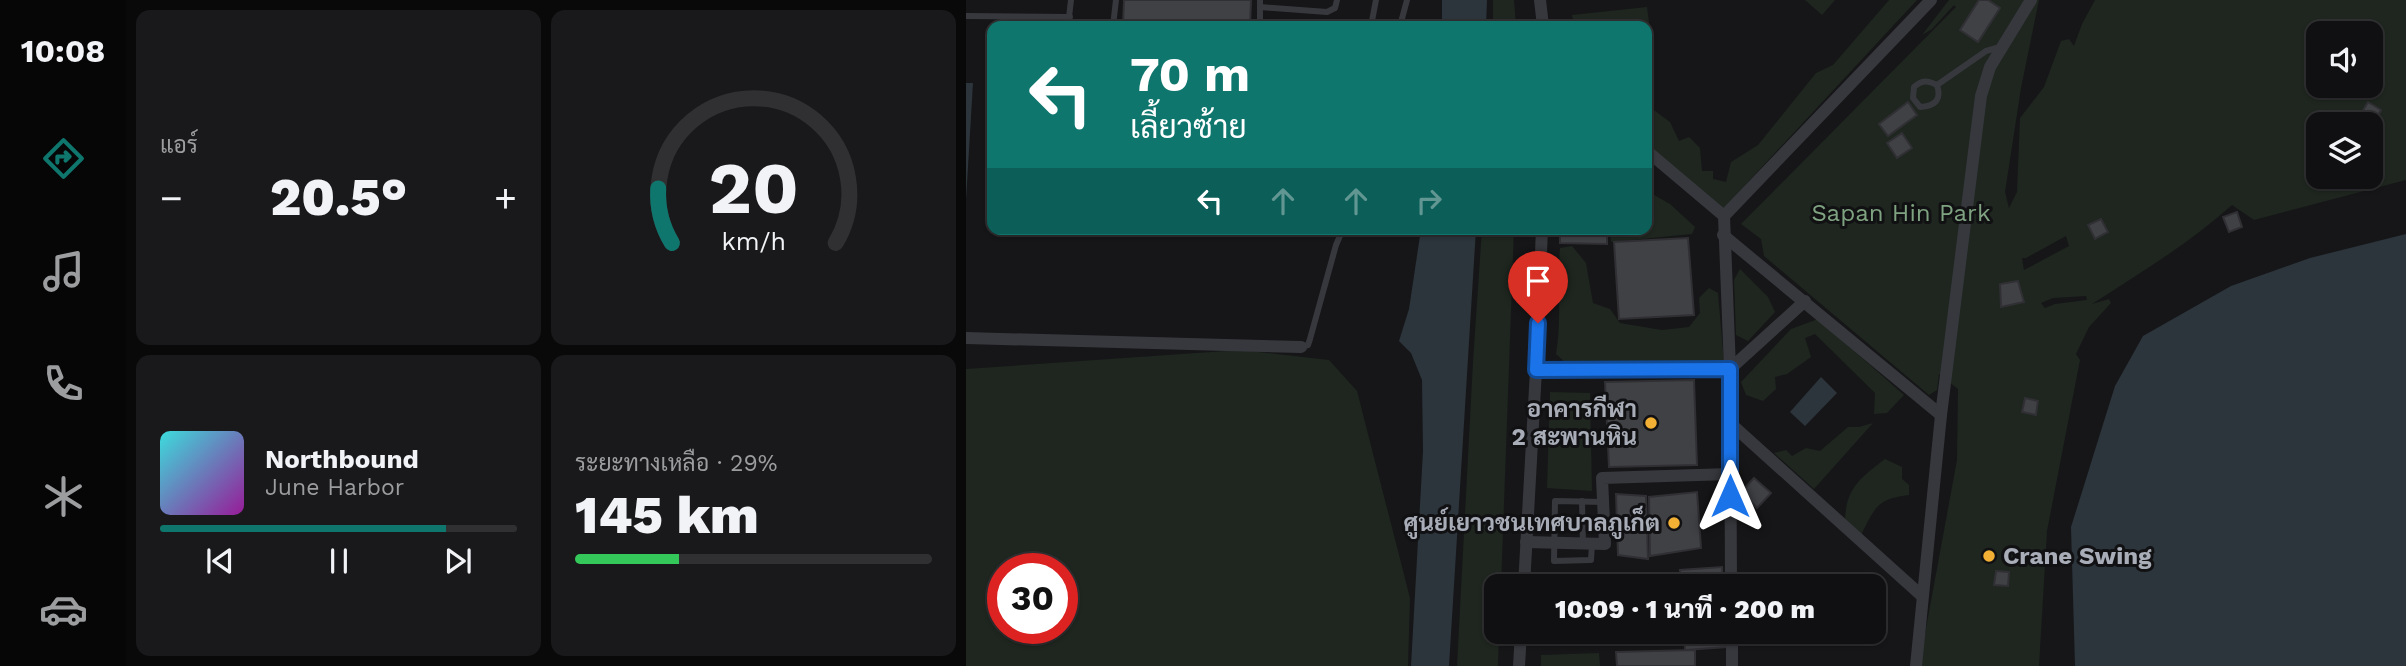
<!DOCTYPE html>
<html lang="th">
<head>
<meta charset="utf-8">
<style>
  body { margin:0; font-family:"Work Sans",Sarabun,sans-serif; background:#19191b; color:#f1f3f6; height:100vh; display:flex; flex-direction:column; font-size:26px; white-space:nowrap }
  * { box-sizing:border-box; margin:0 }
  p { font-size:23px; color:#9c9d9f }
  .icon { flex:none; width:38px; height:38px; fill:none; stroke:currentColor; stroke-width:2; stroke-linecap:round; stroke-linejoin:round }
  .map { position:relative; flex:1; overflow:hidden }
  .side { display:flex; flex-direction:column; gap:10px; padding:10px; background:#09090a; width:840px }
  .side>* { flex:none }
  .guide { position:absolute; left:21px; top:21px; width:665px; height:214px; border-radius:14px; box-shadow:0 2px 5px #0004,0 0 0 2px #303032; background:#0f766e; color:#fff; overflow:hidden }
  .buttons { position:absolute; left:1340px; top:21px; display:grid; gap:14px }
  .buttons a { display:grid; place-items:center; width:77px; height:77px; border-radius:14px; background:#101012; box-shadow:0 2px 5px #0004,0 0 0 2px #303032; font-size:35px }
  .speed { position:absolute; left:21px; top:553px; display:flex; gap:14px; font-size:35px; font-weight:700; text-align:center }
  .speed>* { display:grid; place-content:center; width:91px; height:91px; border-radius:50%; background:#101012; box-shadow:0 2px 5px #0004,0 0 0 2px #303032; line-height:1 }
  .speed .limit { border:10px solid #d22; background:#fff; color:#111 }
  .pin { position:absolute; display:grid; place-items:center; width:60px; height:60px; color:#fff; margin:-72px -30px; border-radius:50% 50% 50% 0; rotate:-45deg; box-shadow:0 0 7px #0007 }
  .pin .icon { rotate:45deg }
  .me { position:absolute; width:77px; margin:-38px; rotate:0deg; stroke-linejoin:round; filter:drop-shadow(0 0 5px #0008) }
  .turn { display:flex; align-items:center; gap:24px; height:147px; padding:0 28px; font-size:32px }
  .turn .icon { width:91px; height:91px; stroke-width:2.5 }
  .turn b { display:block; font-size:49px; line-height:60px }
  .lanes { display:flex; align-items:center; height:66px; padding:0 28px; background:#0003; justify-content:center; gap:35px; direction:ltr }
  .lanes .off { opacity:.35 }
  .big { font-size:52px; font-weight:800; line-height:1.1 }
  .side .tile { flex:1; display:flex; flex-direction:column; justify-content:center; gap:10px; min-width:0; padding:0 24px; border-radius:14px; background:#19191b }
  .side .dial { align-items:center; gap:0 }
  .dial svg { height:182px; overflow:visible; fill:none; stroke:#303032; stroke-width:7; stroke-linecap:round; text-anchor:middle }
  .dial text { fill:#f1f3f6; stroke:none }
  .song { display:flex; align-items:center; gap:21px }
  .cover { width:84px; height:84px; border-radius:10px; background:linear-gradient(135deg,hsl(180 70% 55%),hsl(300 70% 35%)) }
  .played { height:7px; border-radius:4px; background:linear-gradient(90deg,#0f766e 80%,#303032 80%) }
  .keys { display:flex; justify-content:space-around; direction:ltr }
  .heat { display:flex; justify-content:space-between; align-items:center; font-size:38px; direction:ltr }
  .charge { height:10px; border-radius:5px; background:linear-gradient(90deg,#34c759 29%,#303032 0) }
  .side .tiles { flex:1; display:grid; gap:10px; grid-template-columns:repeat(2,1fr) }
  .trip { position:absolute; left:518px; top:574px; width:402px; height:70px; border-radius:14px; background:#101012; box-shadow:0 2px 5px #0004,0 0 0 2px #303032; font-weight:800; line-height:70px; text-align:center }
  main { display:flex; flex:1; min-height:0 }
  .menu { display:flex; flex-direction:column; width:126px; justify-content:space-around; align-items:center; background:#060607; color:#9c9d9f }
  .menu .icon { width:49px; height:49px }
  .menu .selected { color:#0f766e }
  .menu b { font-size:32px; color:#f1f3f6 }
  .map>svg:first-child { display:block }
</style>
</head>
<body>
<main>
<nav class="menu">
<b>10:08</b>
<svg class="icon selected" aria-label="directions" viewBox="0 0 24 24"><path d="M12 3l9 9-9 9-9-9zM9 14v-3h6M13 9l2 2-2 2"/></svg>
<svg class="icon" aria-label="music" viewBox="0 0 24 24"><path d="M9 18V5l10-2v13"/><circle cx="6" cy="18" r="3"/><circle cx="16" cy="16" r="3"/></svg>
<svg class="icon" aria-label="phone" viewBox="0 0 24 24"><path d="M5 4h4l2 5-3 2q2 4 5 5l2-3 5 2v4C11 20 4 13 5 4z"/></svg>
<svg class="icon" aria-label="climate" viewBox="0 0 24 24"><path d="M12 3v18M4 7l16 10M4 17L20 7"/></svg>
<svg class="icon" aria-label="car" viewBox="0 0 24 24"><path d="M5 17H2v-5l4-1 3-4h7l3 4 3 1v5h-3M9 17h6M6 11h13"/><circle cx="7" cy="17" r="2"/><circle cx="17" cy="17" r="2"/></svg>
</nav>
<section class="side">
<div class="tiles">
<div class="tile"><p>แอร์</p>
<div class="heat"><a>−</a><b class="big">20.5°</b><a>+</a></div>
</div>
<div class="tile dial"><svg viewBox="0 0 100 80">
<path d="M14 69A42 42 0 1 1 86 69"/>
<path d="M14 69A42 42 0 0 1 8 45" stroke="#0f766e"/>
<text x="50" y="56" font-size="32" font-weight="700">20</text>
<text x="50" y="72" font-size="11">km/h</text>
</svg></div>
<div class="tile">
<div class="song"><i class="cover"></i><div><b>Northbound</b><p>June Harbor</p></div></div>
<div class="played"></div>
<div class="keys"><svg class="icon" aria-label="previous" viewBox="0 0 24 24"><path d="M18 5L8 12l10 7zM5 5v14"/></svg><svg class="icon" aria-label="pause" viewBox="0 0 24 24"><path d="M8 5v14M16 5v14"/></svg><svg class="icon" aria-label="next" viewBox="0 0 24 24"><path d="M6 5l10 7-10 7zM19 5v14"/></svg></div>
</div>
<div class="tile"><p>ระยะทางเหลือ · 29%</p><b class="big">145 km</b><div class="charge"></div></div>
</div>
</section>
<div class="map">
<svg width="1440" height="666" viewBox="0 0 1440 666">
  <rect width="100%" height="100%" fill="#161618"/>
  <!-- green -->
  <g fill="#1e261f" fill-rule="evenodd">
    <polygon points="527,0 548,0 550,26 527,26"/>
    <polygon points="839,0 869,0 856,15"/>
    <polygon points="923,0 951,0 757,209 681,146 681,105 704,122 713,141 723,137 734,148 736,171 747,171 747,179 760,182 765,162 792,145 850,73 867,65"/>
    <path d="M983,0h90l-18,88 -16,104 4,16 8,-16 3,-74 24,-31 17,-46 8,-2 5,7 8,-22 13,-24h311v180l-152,40 -22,-15c-42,38 -92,68 -140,99l17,-5 2,4 -22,24 -13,27 4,6 -33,171 -8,135h-120l38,-206 1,-71 -19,-15 -2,16 -8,5 -165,-139 -3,-17 -20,-15 215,-217 -2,-2 -22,24 -10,6zM1353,33h52v53h-52zM1353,124h52v53h-52zM1100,236l3,10 -45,24 -2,-12h4zM1120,296l1,4 -32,4 -10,4 -4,-5 12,-5z"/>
    <polygon points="681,7 686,45 681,45 681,26 608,26 606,15"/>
    <polygon points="681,191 704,204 729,227 726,234 645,242 644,229 681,229"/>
    <polygon points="516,229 548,229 535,586 530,586 530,632 533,632 532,666 491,666 507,362"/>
    <path d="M606,246l14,17 7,40 17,6 10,14 42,7 27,-3 11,-14 -1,-15 10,-10 9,5 6,69 -24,3h-132l-12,-11c6,-35 1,-70 4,-106z"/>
    <polygon points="774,269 802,297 809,312 782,341 770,335 768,280"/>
    <polygon points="852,319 938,395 921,413 908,414 909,393 849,334 839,338 845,357 821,374 809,377 810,389 797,401 780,395 775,382 825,329"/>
    <path d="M274,350l89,10 28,31 53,207 -2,68h-442v-297zM37,569h59v59h-59z"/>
    <polygon points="584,392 624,393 626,491 581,488"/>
    <polygon points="907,423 848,489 808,453 820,450 826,456 840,448 854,451 882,427 893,427"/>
    <path d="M919,459l17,8v12l7,6v10c-33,4 -34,13 -48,40l-16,-12c0,-34 15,-45 40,-64z"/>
    <polygon points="697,575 698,586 653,586 652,578"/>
    <polygon points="628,578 628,586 583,586 583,581"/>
    <polygon points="908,610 922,612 919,631 908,629"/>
    <polygon points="633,653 634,666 575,666 575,655"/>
  </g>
  <!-- water -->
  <g fill="#2c353c">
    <polygon points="476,0 521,0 520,26 476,26"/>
    <polygon points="0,83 7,83 0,200"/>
    <polygon points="455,229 510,229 483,666 445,666 457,451 456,380 445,353 433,341 443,309"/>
    <polygon points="1440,234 1440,666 1109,666 1105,527 1149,386 1177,336 1265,286 1344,258"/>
    <polygon points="855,377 871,393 839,426 824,412"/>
  </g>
  <!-- building -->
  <g fill="#404145" stroke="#303034" stroke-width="2">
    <polygon points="158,0 285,0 284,26 157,26"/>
    <polygon points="1013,0 1022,0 1034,8 1012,42 994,30"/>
    <polygon points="39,20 77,20 77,26 40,26"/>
    <polygon points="942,102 951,115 922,136 913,124"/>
    <polygon points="1402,102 1415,110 1408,122 1395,114"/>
    <polygon points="936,133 946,148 931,158 921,143"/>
    <polygon points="1271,212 1276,227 1263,232 1257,217"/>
    <polygon points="1135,219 1142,232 1129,239 1122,225"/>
    <polygon points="594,229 641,229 641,244 594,243"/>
    <polygon points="722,238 728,315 653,319 648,242"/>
    <polygon points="1052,281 1058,302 1035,307 1034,284"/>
    <polygon points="728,380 731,465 643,467 639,382"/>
    <polygon points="1059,398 1072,401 1070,415 1056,412"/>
    <polygon points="788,478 805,493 791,508 775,492"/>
    <polygon points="731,492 735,548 684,556 683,497"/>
    <polygon points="650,494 680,496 682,559 652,555"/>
    <polygon points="756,567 757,586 715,586 714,570"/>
    <polygon points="1030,571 1043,572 1042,586 1028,585"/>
    <polygon points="718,632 760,632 761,647 719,650"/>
    <polygon points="729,650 729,666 651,666 650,652"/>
  </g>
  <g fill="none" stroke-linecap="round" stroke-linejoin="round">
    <!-- service -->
    <g stroke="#37383d" stroke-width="6">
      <polyline points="294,0 294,26"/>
      <polyline points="294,7 361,12 369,8 371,0"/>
      <polyline points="0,16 104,17"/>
      <polyline points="102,26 105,0"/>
      <polyline points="147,26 150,0"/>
      <polyline points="405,26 410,0"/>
      <polyline points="434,26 441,0"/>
      <path d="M971,85c5,15 -2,21 -17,22l-7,-9 1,-11c8,-7 13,-7 23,-2l49,-34 14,-4"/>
      <polyline points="335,347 342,345 344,339 370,245 377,229"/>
      <polyline points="616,501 617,544"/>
      <polyline points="626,544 625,560 588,561 589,501 638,502"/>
    </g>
    <!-- minor -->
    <g stroke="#37383d" stroke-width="12">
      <polyline points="574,0 577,26"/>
      <polyline points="681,151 758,216"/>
      <polyline points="757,235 975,415"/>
      <polyline points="0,338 335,347"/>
      <polyline points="570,370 764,369 839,301"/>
      <polyline points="764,423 956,596"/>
      <polyline points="560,542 639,544 636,478 764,474"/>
      <polyline points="558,586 570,370 576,229"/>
      <polyline points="765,586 764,369 758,216 965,0"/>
      <polyline points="766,632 766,666"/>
      <polyline points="553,666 555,632"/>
      <polyline points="950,666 975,415 1015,96 1024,67 1065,0"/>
    </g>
  </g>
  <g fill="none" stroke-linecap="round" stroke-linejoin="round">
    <defs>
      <polyline id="route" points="572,323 570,370 764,369 764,496"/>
    </defs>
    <!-- route casing -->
    <use href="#route" stroke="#114b97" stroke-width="18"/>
    <!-- route -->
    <use href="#route" stroke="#1a73e8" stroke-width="12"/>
  </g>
  <!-- markers -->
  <g fill="#f2b134" stroke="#111113" stroke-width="2.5">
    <circle cx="685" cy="423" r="7"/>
    <circle cx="708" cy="523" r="7"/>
    <circle cx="1023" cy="556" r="7"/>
  </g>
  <g text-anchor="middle" stroke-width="6" stroke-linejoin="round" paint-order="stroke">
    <!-- park labels -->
    <g font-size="24" fill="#7fa381" stroke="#111113">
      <text x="935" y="221">Sapan Hin Park</text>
    </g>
    <!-- poi labels -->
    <g font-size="24" font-weight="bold" fill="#a8adb8" stroke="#111113" text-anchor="end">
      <text x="671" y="417">อาคารกีฬา<tspan x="671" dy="28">2 สะพานหิน</tspan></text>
      <text x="694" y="531">ศูนย์เยาวชนเทศบาลภูเก็ต</text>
      <text x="1037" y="564" text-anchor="start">Crane Swing</text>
    </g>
  </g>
</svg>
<div class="buttons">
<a><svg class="icon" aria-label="sound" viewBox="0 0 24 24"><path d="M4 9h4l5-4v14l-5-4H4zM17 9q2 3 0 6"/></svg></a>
<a><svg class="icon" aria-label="layers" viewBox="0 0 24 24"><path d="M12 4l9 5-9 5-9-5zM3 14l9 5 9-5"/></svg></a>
</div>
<div class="speed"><div class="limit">30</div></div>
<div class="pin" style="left:572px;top:323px;background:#d93025"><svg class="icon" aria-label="arrive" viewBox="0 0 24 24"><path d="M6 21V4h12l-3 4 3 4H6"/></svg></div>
<svg class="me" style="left:764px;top:496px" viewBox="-20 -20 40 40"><path d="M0-17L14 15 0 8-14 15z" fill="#1a73e8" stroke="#fff" stroke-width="4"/></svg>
<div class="trip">10:09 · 1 นาที · 200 m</div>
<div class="guide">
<div class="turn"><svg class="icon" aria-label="left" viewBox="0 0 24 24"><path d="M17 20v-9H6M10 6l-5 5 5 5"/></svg><div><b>70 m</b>เลี้ยวซ้าย</div></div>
<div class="lanes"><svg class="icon" aria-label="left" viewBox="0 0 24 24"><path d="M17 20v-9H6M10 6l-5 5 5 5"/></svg><svg class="icon off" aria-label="ahead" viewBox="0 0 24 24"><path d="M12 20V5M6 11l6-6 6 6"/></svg><svg class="icon off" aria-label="ahead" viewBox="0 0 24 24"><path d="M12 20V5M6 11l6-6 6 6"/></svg><svg class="icon off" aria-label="right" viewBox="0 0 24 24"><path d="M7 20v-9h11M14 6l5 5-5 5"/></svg></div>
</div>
</div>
</main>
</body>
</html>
